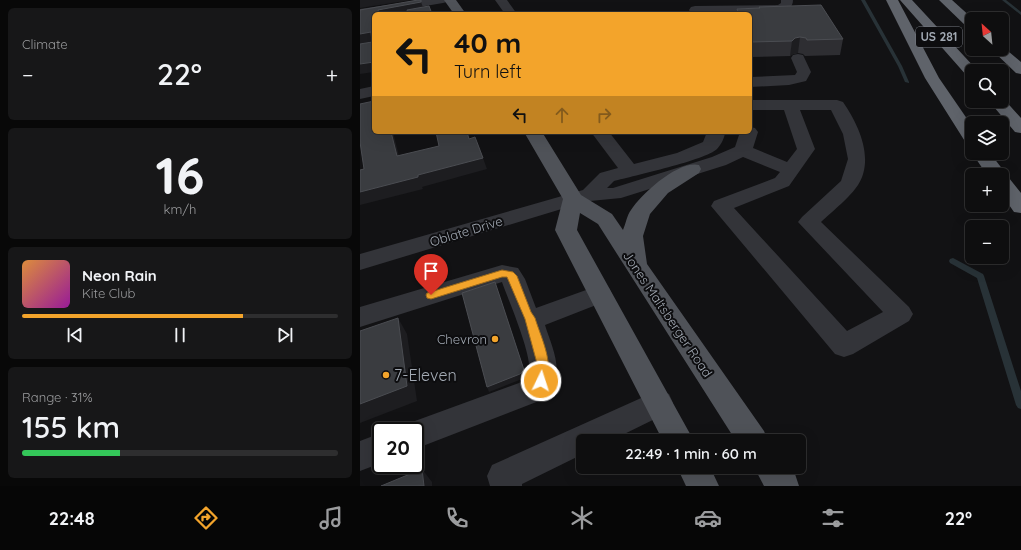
<!DOCTYPE html>
<html lang="en">
<head>
<meta charset="utf-8">
<style>
  body { margin:0; font-family:Quicksand,sans-serif; background:#171718; color:#f1f3f6; height:100vh; display:flex; flex-direction:column; font-size:15px; white-space:nowrap }
  * { box-sizing:border-box; margin:0 }
  p { font-size:13px; color:#9b9c9e }
  .icon { flex:none; width:22px; height:22px; fill:none; stroke:currentColor; stroke-width:2; stroke-linecap:round; stroke-linejoin:round }
  .map { position:relative; flex:1; overflow:hidden }
  .panel { display:flex; flex-direction:column; gap:8px; padding:8px; background:#080808; width:360px }
  .panel>* { flex:none }
  .guide { position:absolute; left:12px; top:12px; width:380px; height:122px; border-radius:6px; box-shadow:0 4px 16px #0002,0 0 0 1px #2e2e2f; background:#f3a42b; color:#111; overflow:hidden }
  .needle { width:26px; rotate:333deg }
  .buttons { position:absolute; left:605px; top:12px; display:grid; gap:8px }
  .buttons a { display:grid; place-items:center; width:44px; height:44px; border-radius:6px; background:#0e0e0f; box-shadow:0 4px 16px #0002,0 0 0 1px #2e2e2f; font-size:20px }
  .speed { position:absolute; left:12px; top:422px; display:flex; gap:8px; font-size:20px; font-weight:700; text-align:center }
  .speed>* { display:grid; place-content:center; width:52px; height:52px; border-radius:50%; background:#0e0e0f; box-shadow:0 4px 16px #0002,0 0 0 1px #2e2e2f; line-height:1 }
  .speed .limit { border:2px solid #111; border-radius:6px; background:#fff; color:#111 }
  .pin { position:absolute; display:grid; place-items:center; width:34px; height:34px; color:#fff; margin:-41px -17px; border-radius:50% 50% 50% 0; rotate:-45deg; box-shadow:0 0 4px #0007 }
  .pin .icon { rotate:45deg }
  .me { position:absolute; width:44px; margin:-22px; rotate:4deg; stroke-linejoin:round; filter:drop-shadow(0 0 3px #0008) }
  .turn { display:flex; align-items:center; gap:14px; height:84px; padding:0 16px; font-size:18px }
  .turn .icon { width:52px; height:52px; stroke-width:2.5 }
  .turn b { display:block; font-size:28px; line-height:34px }
  .lanes { display:flex; align-items:center; height:38px; padding:0 16px; background:#0003; justify-content:center; gap:20px; direction:ltr }
  .lanes .off { opacity:.35 }
  .big { font-size:30px; font-weight:600; line-height:1.1 }
  .panel .widget { flex:1; display:flex; flex-direction:column; justify-content:center; gap:6px; min-width:0; padding:0 14px; border-radius:6px; background:#171718 }
  .panel .dial { align-items:center; gap:0 }
  .dial b { font-size:52px; line-height:1 }
  .song { display:flex; align-items:center; gap:12px }
  .cover { width:48px; height:48px; border-radius:6px; background:linear-gradient(135deg,hsl(30 70% 55%),hsl(300 70% 35%)) }
  .played { height:4px; border-radius:2px; background:linear-gradient(90deg,#f3a42b 70%,#2e2e2f 70%) }
  .keys { display:flex; justify-content:space-around; direction:ltr }
  .heat { display:flex; justify-content:space-between; align-items:center; font-size:22px; direction:ltr }
  .charge { height:6px; border-radius:3px; background:linear-gradient(90deg,#34c759 31%,#2e2e2f 0) }
  .trip { position:absolute; left:216px; top:434px; width:230px; height:40px; border-radius:6px; background:#0e0e0f; box-shadow:0 4px 16px #0002,0 0 0 1px #2e2e2f; font-weight:600; line-height:40px; text-align:center }
  .dock { display:flex; height:64px; justify-content:space-around; align-items:center; background:#060606; color:#9b9c9e }
  .dock .icon { width:28px; height:28px }
  .dock .selected { color:#f3a42b }
  .dock b { font-size:18px; color:#f1f3f6 }
  main { display:flex; flex:1; min-height:0 }
  .map>svg:first-child { display:block }
</style>
</head>
<body>
<main>
<section class="panel">
<div class="widget"><p>Climate</p>
<div class="heat"><a>−</a><b class="big">22°</b><a>+</a></div>
</div>
<div class="widget dial"><b>16</b><p>km/h</p></div>
<div class="widget">
<div class="song"><i class="cover"></i><div><b>Neon Rain</b><p>Kite Club</p></div></div>
<div class="played"></div>
<div class="keys"><svg class="icon" aria-label="previous" viewBox="0 0 24 24"><path d="M18 5L8 12l10 7zM5 5v14"/></svg><svg class="icon" aria-label="pause" viewBox="0 0 24 24"><path d="M8 5v14M16 5v14"/></svg><svg class="icon" aria-label="next" viewBox="0 0 24 24"><path d="M6 5l10 7-10 7zM19 5v14"/></svg></div>
</div>
<div class="widget"><p>Range · 31%</p><b class="big">155 km</b><div class="charge"></div></div>
</section>
<div class="map">
<svg width="661" height="486" viewBox="0 0 661 486">
  <rect width="100%" height="100%" fill="#121214"/>
  <g fill="none" stroke-linecap="round" stroke-linejoin="round">
    <!-- stream -->
    <g fill="#283237" fill-rule="evenodd">
      <polygon points="501,0 505,0 542,66 549,82 549,83 545,82 538,66"/>
      <polygon points="642,0 646,0 661,12 661,15"/>
      <polygon points="593,258 623,274 624,276 661,391 661,409 658,408 656,405 617,278 590,263 589,261 590,259"/>
    </g>
    <!-- minor -->
    <g fill="#333439" fill-rule="evenodd">
      <polygon points="61,0 89,0 87,2 83,3 0,17 0,9"/>
      <polygon points="135,0 147,0 157,14 145,14"/>
      <path d="M421,0h12c0,8 -6,10 -13,12l-85,2 -4,-1 -2,-3 2,-3 4,-1 83,-1 3,-2z"/>
      <polygon points="438,54 443,55 451,72 446,81 429,85 390,87 390,77 435,75 437,72 431,58 433,55"/>
      <polygon points="14,86 14,96 0,99 0,89"/>
      <path d="M390,100h87l6,2c15,22 32,56 15,83 -7,11 -26,27 -37,37l88,85 4,7 -4,7 -56,33 -9,3 -9,-3 -124,-148 3,-5 61,-23 5,-6 -37,-15 -17,8 -105,33 -31,3 -12,3 -218,66v-16l223,-64 17,-17 18,-5 -27,-36h18l25,32 43,-11 26,-11 4,-10h18c0,5 -4,13 -8,17 -11,11 -84,27 -103,32l-7,7h6l99,-31 23,-10 5,-15h10v-5l5,1 3,4 -5,16 34,14 10,-13 -13,-39h-34zM440,110h31l12,24 5,25 -7,22 -39,36 -4,5 85,90 -36,19 -113,-123 55,-22 26,-37z"/>
      <path d="M142,265l16,3 7,11 11,29 64,-23 9,3 3,6 -3,6 -64,25c6,20 20,46 5,65 -3,4 -7,7 -11,11l-124,48v-18h-13l2,-6 115,-42c3,-2 8,-5 9,-8 8,-12 -21,-78 -26,-93l-142,45v-20z"/>
      <polygon points="299,390 309,394 313,403 309,412 250,441 223,441 223,454 162,484 162,486 130,486 127,476 132,465"/>
      <polygon points="21,433 21,463 0,471 0,441"/>
    </g>
    <!-- major -->
    <g fill="#4f5258" fill-rule="evenodd">
      <polygon points="84,0 96,0 106,14 94,14"/>
      <path d="M164,132h18l39,63 31,19 11,16c3,-7 4,-15 8,-20 11,-17 48,-50 68,-45l2,4 -2,4 -31,20 -18,21 -7,22 4,28 117,167 4,10h-32l-138,-217 -18,-11 -3,17 117,211h-31l-108,-211 8,-31z"/>
      <polygon points="317,467 350,467 359,486 326,486"/>
      <polygon points="394,467 429,467 435,474 439,486 404,486"/>
    </g>
    <!-- highway -->
    <g fill="#5f636a" fill-rule="evenodd">
      <polygon points="526,0 538,0 579,78 612,126 612,144 606,143 565,78"/>
      <polygon points="540,0 552,0 617,70 618,71 612,71 612,77 607,76"/>
      <polygon points="579,0 592,0 613,19 612,29 608,28"/>
      <polygon points="642,46 661,62 661,74 656,73 631,49 642,49"/>
      <polygon points="642,97 661,118 661,133 655,132 629,101 642,101"/>
      <polygon points="612,153 630,153 647,175 645,177 649,178 661,193 661,213 654,212 642,195 642,175 627,175"/>
    </g>
  </g>
  <!-- wall -->
  <polygon fill="#2e2e32" points="399,7 483,39 480,55 445,56 443,54 438,53 433,54 430,56 390,57 390,14 377,14 377,9 399,8"/>
  <!-- shaded-wall -->
  <g fill="#1d1d20">
    <polygon points="0,0 51,0 0,8"/>
    <polygon points="61,2 64,10 44,14 19,14 18,10"/>
    <polygon points="11,32 14,41 0,44 0,34"/>
    <polygon points="440,37 438,53 433,54 430,56 432,41 435,38"/>
    <polygon points="14,62 14,72 0,74 0,64"/>
    <polygon points="31,132 33,132 42,168 37,156"/>
    <polygon points="123,158 127,169 62,187 63,189 0,205 0,192 58,175"/>
    <polygon points="135,282 166,375 162,379 129,392 127,387"/>
    <polygon points="38,318 47,334 57,401 0,423 0,404"/>
    <polygon points="62,469 72,482 72,486 64,486"/>
  </g>
  <!-- building -->
  <g fill="#3a3c40" stroke="#4b4d52">
    <polygon points="58,0 61,0 61,2 18,10 19,14 14,14 14,62 0,64 0,44 12,42 11,32 0,34 0,10"/>
    <polygon points="461,5 483,39 447,40 446,38 440,37 435,38 432,41 390,42 390,14 379,14 377,9 400,8 399,7"/>
    <polygon points="69,6 72,14 48,14 47,10"/>
    <polygon points="14,101 14,132 31,132 37,156 79,146 76,132 107,132 109,139 115,137 123,158 58,175 58,177 0,192 0,170 4,169 0,142 0,104"/>
    <polygon points="135,282 164,370 160,374 127,387 102,293"/>
    <polygon points="38,318 47,386 0,404 0,331"/>
    <polygon points="62,469 64,486 21,486"/>
  </g>
  <!-- route -->
  <path fill="#f3a42b" stroke="#9e6b1c" d="M142,270l11,2 4,4 14,36 4,6c6,20 20,46 10,67l-4,1 -4,-1 -2,-4 3,-14 -13,-48 -18,-42h-5l-71,22 -4,-1 -1,-3 1,-2z"/>
  <!-- markers -->
  <g fill="#f3a42b" stroke="#0d0d0f" stroke-width="1.5">
    <circle cx="135" cy="339" r="4"/>
    <circle cx="26" cy="375" r="4"/>
  </g>
  <g text-anchor="middle" stroke-width="4" stroke-linejoin="round" paint-order="stroke">
    <!-- shield labels -->
    <rect fill="#0d0d0f" stroke="#767b82" stroke-width="1" x="556" y="27" width="46" height="20" rx="3"/>
    <g font-size="12" font-weight="bold" fill="#a3aab4">
      <text x="579" y="41">US 281</text>
    </g>
    <!-- street labels -->
    <g font-size="13" fill="#a3aab4" stroke="#0d0d0f">
      <text transform="translate(106 231) rotate(-17)" y="5">Oblate Drive</text>
      <text transform="translate(308 314) rotate(56)" y="5">Jones Maltsberger Road</text>
    </g>
    <!-- poi labels -->
    <g font-size="13" fill="#a3aab4" stroke="#0d0d0f" text-anchor="end">
      <text x="127" y="344">Chevron</text>
    </g>
    <!-- near-poi labels -->
    <g font-size="16" fill="#a3aab4" stroke="#0d0d0f" text-anchor="start">
      <text x="34" y="381">7-Eleven</text>
    </g>
  </g>
</svg>
<div class="buttons">
<a><svg class="needle" viewBox="-14 -14 28 28"><path d="M0-13l5 13h-10z" fill="#e53935"/><path d="M0 13l5-13h-10z" fill="#9b9c9e"/></svg></a>
<a><svg class="icon" aria-label="search" viewBox="0 0 24 24"><circle cx="10" cy="10" r="6"/><path d="M15 15l6 6"/></svg></a>
<a><svg class="icon" aria-label="layers" viewBox="0 0 24 24"><path d="M12 4l9 5-9 5-9-5zM3 14l9 5 9-5"/></svg></a>
<a>+</a>
<a>−</a>
</div>
<div class="speed"><div class="limit">20</div></div>
<div class="pin" style="left:71px;top:295px;background:#d93025"><svg class="icon" aria-label="arrive" viewBox="0 0 24 24"><path d="M6 21V4h12l-3 4 3 4H6"/></svg></div>
<svg class="me" style="left:181px;top:381px" viewBox="-20 -20 40 40"><circle r="17" fill="#f3a42b" stroke="#fff" stroke-width="3"/><path d="M0-11L8 9 0 5-8 9z" fill="#fff"/></svg>
<div class="trip">22:49 · 1 min · 60 m</div>
<div class="guide">
<div class="turn"><svg class="icon" aria-label="left" viewBox="0 0 24 24"><path d="M17 20v-9H6M10 6l-5 5 5 5"/></svg><div><b>40 m</b>Turn left</div></div>
<div class="lanes"><svg class="icon" aria-label="left" viewBox="0 0 24 24"><path d="M17 20v-9H6M10 6l-5 5 5 5"/></svg><svg class="icon off" aria-label="ahead" viewBox="0 0 24 24"><path d="M12 20V5M6 11l6-6 6 6"/></svg><svg class="icon off" aria-label="right" viewBox="0 0 24 24"><path d="M7 20v-9h11M14 6l5 5-5 5"/></svg></div>
</div>
</div>
</main>
<nav class="dock">
<b>22:48</b>
<svg class="icon selected" aria-label="directions" viewBox="0 0 24 24"><path d="M12 3l9 9-9 9-9-9zM9 14v-3h6M13 9l2 2-2 2"/></svg>
<svg class="icon" aria-label="music" viewBox="0 0 24 24"><path d="M9 18V5l10-2v13"/><circle cx="6" cy="18" r="3"/><circle cx="16" cy="16" r="3"/></svg>
<svg class="icon" aria-label="phone" viewBox="0 0 24 24"><path d="M5 4h4l2 5-3 2q2 4 5 5l2-3 5 2v4C11 20 4 13 5 4z"/></svg>
<svg class="icon" aria-label="climate" viewBox="0 0 24 24"><path d="M12 3v18M4 7l16 10M4 17L20 7"/></svg>
<svg class="icon" aria-label="car" viewBox="0 0 24 24"><path d="M5 17H2v-5l4-1 3-4h7l3 4 3 1v5h-3M9 17h6M6 11h13"/><circle cx="7" cy="17" r="2"/><circle cx="17" cy="17" r="2"/></svg>
<svg class="icon" aria-label="filters" viewBox="0 0 24 24"><path d="M4 7h16M4 17h16"/><circle cx="9" cy="7" r="2"/><circle cx="15" cy="17" r="2"/></svg>
<b>22°</b>
</nav>
</body>
</html>
